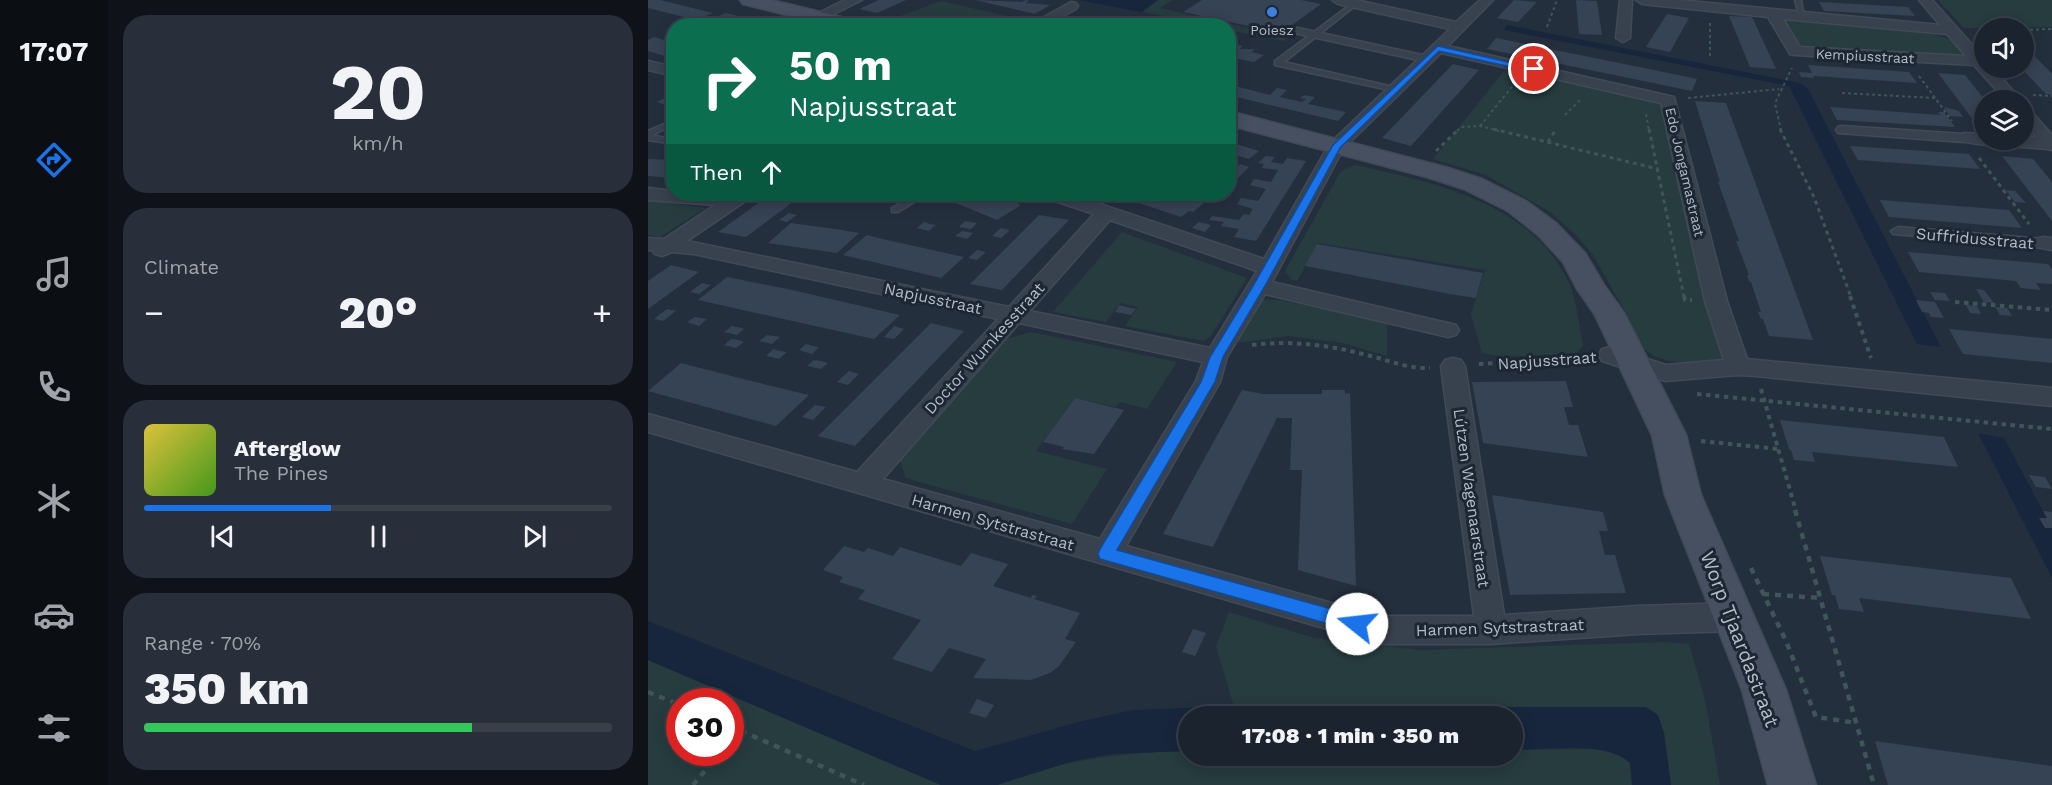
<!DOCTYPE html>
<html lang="en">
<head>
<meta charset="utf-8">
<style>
  body { margin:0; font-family:"Work Sans",sans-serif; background:#282f3a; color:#f1f3f6; height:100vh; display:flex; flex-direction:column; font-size:22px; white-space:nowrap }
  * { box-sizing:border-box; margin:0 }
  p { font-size:20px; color:#a0a4aa }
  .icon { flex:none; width:33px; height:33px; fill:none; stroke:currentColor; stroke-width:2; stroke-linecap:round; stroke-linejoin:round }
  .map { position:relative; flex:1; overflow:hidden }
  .sheet { display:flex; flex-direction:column; gap:15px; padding:15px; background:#0f1319; width:540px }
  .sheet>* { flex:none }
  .hud { position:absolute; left:18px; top:18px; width:570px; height:183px; border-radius:24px; box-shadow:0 3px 15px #0003,0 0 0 2px #39404a; background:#0b6e4f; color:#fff; overflow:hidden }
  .buttons { position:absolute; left:1326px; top:18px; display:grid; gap:12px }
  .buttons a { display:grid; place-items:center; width:60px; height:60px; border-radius:50%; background:#1b232e; box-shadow:0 3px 15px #0003,0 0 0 2px #39404a; font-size:30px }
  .speed { position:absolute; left:18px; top:688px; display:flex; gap:12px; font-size:30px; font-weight:700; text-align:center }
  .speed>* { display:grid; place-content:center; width:78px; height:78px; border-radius:50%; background:#1b232e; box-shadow:0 3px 15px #0003,0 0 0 2px #39404a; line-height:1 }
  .speed .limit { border:9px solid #d22; background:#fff; color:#111 }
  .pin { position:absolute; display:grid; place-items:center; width:51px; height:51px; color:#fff; margin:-26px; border:3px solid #fff; border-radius:50%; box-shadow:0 2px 6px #0007 }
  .me { position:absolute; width:66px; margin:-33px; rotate:286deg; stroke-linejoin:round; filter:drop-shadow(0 0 4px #0008) }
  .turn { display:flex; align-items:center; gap:21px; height:126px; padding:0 24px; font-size:27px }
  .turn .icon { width:78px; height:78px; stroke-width:2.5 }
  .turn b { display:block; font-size:42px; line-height:51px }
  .then { display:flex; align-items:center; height:57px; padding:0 24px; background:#0003; gap:12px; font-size:22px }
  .big { font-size:45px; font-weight:800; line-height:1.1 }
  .sheet .card { flex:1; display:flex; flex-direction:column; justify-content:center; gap:9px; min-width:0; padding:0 21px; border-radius:24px; background:#282f3a }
  .sheet .dial { align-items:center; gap:0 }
  .dial b { font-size:78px; line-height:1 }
  .song { display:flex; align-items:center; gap:18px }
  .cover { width:72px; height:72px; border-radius:9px; background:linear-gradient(135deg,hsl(50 70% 55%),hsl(100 70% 35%)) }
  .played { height:6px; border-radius:3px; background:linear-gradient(90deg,#1a73e8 40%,#39404a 40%) }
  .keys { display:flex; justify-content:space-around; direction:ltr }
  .heat { display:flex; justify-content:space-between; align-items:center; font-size:33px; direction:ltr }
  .charge { height:9px; border-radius:4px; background:linear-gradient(90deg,#34c759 70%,#39404a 0) }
  .trip { position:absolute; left:530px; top:706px; width:345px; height:60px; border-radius:30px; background:#1b232e; box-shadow:0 3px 15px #0003,0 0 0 2px #39404a; font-weight:800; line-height:60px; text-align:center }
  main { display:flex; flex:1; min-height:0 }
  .dock { display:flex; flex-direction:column; width:108px; justify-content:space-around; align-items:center; background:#0b0e12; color:#a0a4aa }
  .dock .icon { width:42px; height:42px }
  .dock .on { color:#1a73e8 }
  .dock b { font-size:27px; color:#f1f3f6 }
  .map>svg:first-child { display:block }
</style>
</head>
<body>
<main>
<nav class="dock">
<b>17:07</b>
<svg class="icon on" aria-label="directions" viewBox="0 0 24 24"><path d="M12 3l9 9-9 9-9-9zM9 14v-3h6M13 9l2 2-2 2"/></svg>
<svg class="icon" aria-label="music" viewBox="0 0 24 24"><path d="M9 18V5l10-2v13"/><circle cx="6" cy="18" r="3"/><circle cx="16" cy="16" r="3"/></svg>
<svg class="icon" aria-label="phone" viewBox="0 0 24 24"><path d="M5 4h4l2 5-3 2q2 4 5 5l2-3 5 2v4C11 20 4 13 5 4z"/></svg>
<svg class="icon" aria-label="climate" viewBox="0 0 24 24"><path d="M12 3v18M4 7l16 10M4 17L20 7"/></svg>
<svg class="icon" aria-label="car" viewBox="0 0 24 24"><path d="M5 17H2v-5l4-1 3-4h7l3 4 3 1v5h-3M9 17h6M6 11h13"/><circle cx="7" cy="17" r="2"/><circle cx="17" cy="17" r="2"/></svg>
<svg class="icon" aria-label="filters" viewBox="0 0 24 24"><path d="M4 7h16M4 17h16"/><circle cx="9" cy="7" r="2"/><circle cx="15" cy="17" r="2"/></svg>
</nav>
<section class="sheet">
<div class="card dial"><b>20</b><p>km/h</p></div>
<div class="card"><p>Climate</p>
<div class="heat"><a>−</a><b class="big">20°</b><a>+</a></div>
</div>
<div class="card">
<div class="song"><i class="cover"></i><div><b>Afterglow</b><p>The Pines</p></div></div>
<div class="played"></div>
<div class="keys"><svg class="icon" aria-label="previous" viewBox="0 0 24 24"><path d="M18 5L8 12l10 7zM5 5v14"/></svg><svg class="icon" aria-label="pause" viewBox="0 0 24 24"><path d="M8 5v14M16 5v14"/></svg><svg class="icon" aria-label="next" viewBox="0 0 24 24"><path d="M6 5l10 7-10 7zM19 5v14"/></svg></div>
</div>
<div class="card"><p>Range · 70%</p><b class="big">350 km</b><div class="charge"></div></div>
</section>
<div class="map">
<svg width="1404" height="785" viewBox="0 0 1404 785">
  <rect width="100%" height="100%" fill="#242f3e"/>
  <!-- green -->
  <g fill="#263c3f" fill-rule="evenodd">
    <polygon points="510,0 525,0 512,8 641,37 636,41 581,30 580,26 561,25 495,12"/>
    <polygon points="1290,0 1404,0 1404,27 1316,28"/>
    <polygon points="293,1 386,22 379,26 277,26 247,18"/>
    <polygon points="1132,18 1284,34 1305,40 1322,59 1149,49"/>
    <polygon points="857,70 1014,103 1083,361 1068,360 1039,363 1021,361 1006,356 986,342 975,308 945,255 928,235 904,213 838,175 785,159"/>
    <path d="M707,165c77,17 178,38 214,118 8,19 10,43 14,63l-7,8 -72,3 -22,-4 -11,-39 14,-44 -167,-27 -21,38 -5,-1 -7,-9 56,-100z"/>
    <polygon points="0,200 58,208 12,237 0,235"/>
    <polygon points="474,232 599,278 563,336 556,341 477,326 490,307 472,303 458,322 405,312"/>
    <polygon points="612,299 631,300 731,318 739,323 739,356 695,343 640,336 589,343"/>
    <polygon points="383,332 529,362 499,409 472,402 468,407 427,398 388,451 459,469 424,524 257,478 253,462 246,460 355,337 362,338"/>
    <polygon points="581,612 666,638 772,650 1017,642 1041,644 1057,699 1072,785 1023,785 1016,733 998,707 586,707 568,646"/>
    <path d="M0,660l293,125h-293zM32,702h50v51h-50z"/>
    <path d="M956,749l18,6 8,8 2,22h-635c64,-25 123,-33 191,-34v5h324v-6z"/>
  </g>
  <!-- water -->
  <g fill="#17263c">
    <polygon points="430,0 510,0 493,12"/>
    <polygon points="859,25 1152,83 1160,89 1293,347 1269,344 1141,86 856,30"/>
    <polygon points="1330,433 1356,438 1404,528 1404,578"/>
    <path d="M0,621l327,130 107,-30 51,-11 79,-3h434l12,8 6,18 7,52h-39l-2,-22c-25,-23 -85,-13 -118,-13v-33h-324v34l-77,3 -38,7 -76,24h-56l-293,-125z"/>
  </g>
  <!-- building -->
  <g fill="#364354">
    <polygon points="0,0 12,0 65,13 48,20 0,8"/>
    <polygon points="231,0 258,0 229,13 211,9"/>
    <polygon points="327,0 374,2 378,0 381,1 377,3 402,5 387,14"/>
    <polygon points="554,0 653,0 673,4 633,33 535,12"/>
    <polygon points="866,0 889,2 870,22 849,18"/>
    <polygon points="928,0 949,1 954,35 931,34"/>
    <polygon points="1171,2 1260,7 1267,16 1176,11"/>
    <polygon points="78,13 127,25 127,26 95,26 65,18"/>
    <polygon points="1019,14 1041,18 1022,52 998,47"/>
    <polygon points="1081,16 1104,17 1128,69 1102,67"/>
    <polygon points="425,17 445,21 438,26 409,25"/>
    <polygon points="6,37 26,43 26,59 0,51 0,40"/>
    <polygon points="848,38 1006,70 1049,79 1044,91 839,49"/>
    <polygon points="590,45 595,46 591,49 607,49 603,52 616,55 606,62 580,57 580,47 586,48"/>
    <polygon points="1376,45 1404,74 1404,95 1398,94 1373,68 1376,68"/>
    <polygon points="805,64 831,70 763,146 734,138"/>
    <polygon points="1160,65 1261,72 1269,83 1165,76 1166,78 1153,77 1151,72 1164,73"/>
    <polygon points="1290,73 1317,75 1336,99 1336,121 1326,121"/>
    <polygon points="587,86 622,95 629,88 639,90 632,97 654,102 658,99 652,98 656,95 667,97 660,104 698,112 690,121 580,95 580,91"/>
    <polygon points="26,94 26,107 8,102"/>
    <polygon points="1047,101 1078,103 1165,340 1121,336 1115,319 1113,319 1110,312 1113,312 1103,282 1101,281 1099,275 1101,275 1088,241 1091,241 1070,182 1072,182"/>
    <polygon points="1182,107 1293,115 1290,112 1296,112 1307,127 1189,120"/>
    <polygon points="1296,107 1311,111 1315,117 1302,116"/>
    <polygon points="580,142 595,146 611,151 601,159 590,156 580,164 580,158 585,155 580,154"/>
    <polygon points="1202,146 1321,154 1332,169 1210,160"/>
    <polygon points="618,156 627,157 623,162 635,164 639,158 658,161 608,241 586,237 591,229 573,226 576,222 561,220 564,216 591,220 596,214 601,215 605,209 589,204 590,203 593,198 610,201 618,189 602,185 606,179 623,182 630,170 614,168 616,164 610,163"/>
    <polygon points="1354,156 1385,159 1404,182 1404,221"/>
    <polygon points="0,159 26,160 26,178 0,176"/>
    <polygon points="592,164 601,167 589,179 580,177"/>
    <polygon points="1358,190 1367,191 1378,203 1367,202"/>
    <polygon points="123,194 154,195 98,237 70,232"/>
    <polygon points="304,194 346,194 373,205 349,220 296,198"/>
    <polygon points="474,194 529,194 557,202 545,212 541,211 533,217 470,196"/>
    <polygon points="1232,200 1361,210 1374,228 1241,217"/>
    <polygon points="141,213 149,215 139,222 131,220"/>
    <polygon points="391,215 421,220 354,290 322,284"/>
    <polygon points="317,221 329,223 323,229 311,227"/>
    <polygon points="276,222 282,224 288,225 281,231 269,228"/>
    <polygon points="551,222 563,225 557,232 544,228"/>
    <polygon points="143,223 194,230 211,233 189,253 120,243"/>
    <polygon points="353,228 362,230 353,238 344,236"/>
    <polygon points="314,231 320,232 325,233 319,239 307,236"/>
    <polygon points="219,235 239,240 316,257 293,278 195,255"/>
    <polygon points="669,244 778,263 835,273 828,298 802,294 657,266"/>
    <polygon points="329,250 338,252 329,260 320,258"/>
    <polygon points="1260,252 1400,264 1404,269 1404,284 1388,283 1393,290 1373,288 1368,281 1271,272"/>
    <polygon points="23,265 51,272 0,309 0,281"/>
    <polygon points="79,277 144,290 252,315 226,339 50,300"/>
    <polygon points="54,283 63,285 51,294 42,292"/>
    <polygon points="1328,289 1336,290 1346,303 1336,302"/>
    <polygon points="1282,292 1297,293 1302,301 1287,300"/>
    <polygon points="1268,300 1287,302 1296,318 1283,317 1281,313 1274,312"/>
    <polygon points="471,305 488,309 483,315 467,312"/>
    <polygon points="1318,305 1329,306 1333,314 1322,313"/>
    <polygon points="1347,307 1359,308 1364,316 1352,315"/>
    <polygon points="19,309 28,311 15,321 6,319"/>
    <polygon points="47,317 59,319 51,326 39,322"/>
    <polygon points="283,323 316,331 207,446 170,436"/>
    <polygon points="84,326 90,327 96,329 89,335 76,332"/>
    <polygon points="246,326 256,329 246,339 236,337"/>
    <polygon points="1301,329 1404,339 1404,363 1315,354"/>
    <polygon points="119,335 126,336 132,337 124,344 111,341"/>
    <polygon points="83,339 90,340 96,342 88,348 76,345"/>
    <polygon points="158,344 165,346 171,347 164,354 151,350"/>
    <polygon points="125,349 132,351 139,352 131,359 118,356"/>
    <polygon points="166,360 173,361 180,363 173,369 159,366"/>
    <polygon points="33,363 99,380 161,395 128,426 0,391"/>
    <polygon points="201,371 211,374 200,385 189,382"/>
    <polygon points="918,381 925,407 916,407 921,425 930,425 940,457 835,443 824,382"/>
    <polygon points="594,390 615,394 674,394 674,390 697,390 697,394 702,393 708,586 650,570 654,470 642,470 644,418 629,418 565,547 515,534"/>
    <polygon points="427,398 476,410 446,454 414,449 416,447 395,442"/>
    <polygon points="167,405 178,407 165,420 154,417"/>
    <polygon points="1132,420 1296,437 1310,467 1164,452 1167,462 1146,460 1143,450 1141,449"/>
    <polygon points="1381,475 1397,477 1404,489 1388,487"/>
    <polygon points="844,495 955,512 960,531 951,531 957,555 967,555 978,593 862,595"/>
    <polygon points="1395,511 1404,512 1404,528 1397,528 1391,518 1399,518"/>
    <polygon points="196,546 216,552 220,548 245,556 252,547 313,566 323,553 360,564 345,586 383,598 384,595 389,596 386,599 432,613 417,639 428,642 411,666 402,673 383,680 325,678 338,659 301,648 284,672 244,659 273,620 210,599 217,590 191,582 195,577 175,570"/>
    <polygon points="1172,556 1363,578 1383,619 1211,598 1216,612 1191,609 1187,595 1184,595"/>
    <polygon points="545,629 558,633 547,656 534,652"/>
    <polygon points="329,699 346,705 338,718 321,713"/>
    <polygon points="1227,741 1404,766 1404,785 1240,785"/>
  </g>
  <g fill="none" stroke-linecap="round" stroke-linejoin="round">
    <defs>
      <g id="service">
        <polygon points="1147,0 1153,0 1156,18 1151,17"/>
        <polygon points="706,2 708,3 708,5 636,62 750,88 750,92 627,65 627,61"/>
        <polygon points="26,120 26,125 4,135 26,140 26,144 0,140 0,131"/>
        <polygon points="268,194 279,194 250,212 244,212 244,208"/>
      </g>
      <g id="pedestrian">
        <polygon points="650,28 779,56 784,59 779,62 646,33 646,29"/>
        <polygon points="1194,126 1316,134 1322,138 1316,142 1190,133 1188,130 1190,127"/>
        <polygon points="1250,227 1395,239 1402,243 1395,247 1245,234 1243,231"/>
      </g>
      <g id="minor">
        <polygon points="197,0 214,0 174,20 164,20 162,17"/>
        <path d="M684,0h24l100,22 24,-22h13l-45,46 226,51 53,204 20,58 305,29v18l-296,-30 -18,-1 -73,6 -63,-20 -3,-6 3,-6 8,-2 56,18 58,-5 -19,-59 -44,-198 -220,-50 -98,96 -71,133 184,43 3,5 -3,5 -8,2 -183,-43 -38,63 -7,25 -94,164 253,70h95l-33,-250 4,-6 8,-2 8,2 4,6 39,249 134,-9 95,-3 11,4 4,10 -4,10 -11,4 -95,3 -147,10h-112l-731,-212v-18l209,58 141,-153 -304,-65 -22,-2 -10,4 -7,-2 -3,-4h-4v-12l16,1 51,-34 -67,-5v-12l26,3v3h78l-2,4 -63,43 322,66 85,-93 -48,-16 -2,-4h26l194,65 66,-116 120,-114 -112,-25zM462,220l147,51 -47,77 -180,-37zM371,323l184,39 -7,19 -96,158 -217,-60z"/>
        <polygon points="972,0 984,0 982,38 975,42 968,38"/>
        <path d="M988,0h43l261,25 -21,-25h13l52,58v10h9l28,32h-16l-31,-35 -179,-10 -5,-1 -22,-37 -126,-13zM1135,19l164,15 19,22 -166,-9z"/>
        <polygon points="423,2 428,3 430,6 428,9 397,26 380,26"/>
        <polygon points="0,61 26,67 26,76 0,70"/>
        <path d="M1376,108l6,2 22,25v15c-17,-4 -90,-3 -96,-12l8,-5 20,1v6l52,-3 -12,-15z"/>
        <polygon points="1395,237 1404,238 1404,250 1388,247 1385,243 1388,239"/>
      </g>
      <g id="secondary">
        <polygon points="92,0 123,0 214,22 216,26 182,26 95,4"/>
        <polygon points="580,111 797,167 834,179 878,201 908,223 937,253 956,285 976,313 1038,435 1053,495 1138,690 1168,785 1120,785 1094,690 1017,495 1004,435 947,315 929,289 915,262 890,235 860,211 816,189 779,177 580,125"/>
      </g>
    </defs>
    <!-- service casing -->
    <use href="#service" stroke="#414a57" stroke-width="3"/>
    <!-- pedestrian casing -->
    <use href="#pedestrian" stroke="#414a57" stroke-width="3"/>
    <!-- minor casing -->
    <use href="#minor" stroke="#414a57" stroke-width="3"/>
    <!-- secondary casing -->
    <use href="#secondary" stroke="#414a57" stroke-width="3"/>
    <!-- path-far3 -->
    <g stroke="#3f5557" stroke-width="2" stroke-dasharray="3 3" stroke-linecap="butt">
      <polyline points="1062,23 1062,57"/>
      <polyline points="899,27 909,0"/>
      <polyline points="1376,30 1404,29"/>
      <polyline points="1271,76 1304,121"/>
      <polyline points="1194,93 1287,98"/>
      <polyline points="1385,95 1404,96"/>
      <polyline points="1040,98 1131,89"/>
      <polyline points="998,114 1001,131"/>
      <polyline points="917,115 933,99"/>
      <polyline points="832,126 867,83"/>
      <polyline points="809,131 813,127 832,126 851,131"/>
      <polyline points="1133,131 1127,103 1144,68"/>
    </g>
    <!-- path-far2 -->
    <g stroke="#3f5557" stroke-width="3" stroke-dasharray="4 4" stroke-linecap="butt">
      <polyline points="845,129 1010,169"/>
      <polyline points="1001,129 1036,297"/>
      <polyline points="1132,129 1166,197 1203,297"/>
      <polyline points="900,142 908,129"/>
      <polyline points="788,151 811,129"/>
      <polyline points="1331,158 1381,224"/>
    </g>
    <!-- path-far1 -->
    <g stroke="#3f5557" stroke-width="4" stroke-dasharray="4.5 4.5" stroke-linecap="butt">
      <polyline points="1036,296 1037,300 1044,300"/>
      <polyline points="1202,296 1223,358"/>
      <polyline points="1307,302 1404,310"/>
      <path d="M604,345c39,-5 77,0 115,10 21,5 41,14 63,13"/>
      <polyline points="831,364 940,357"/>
      <polyline points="1113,389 1148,511"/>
      <polyline points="1049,394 1404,429"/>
      <polyline points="1053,441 1130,449"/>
    </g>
    <!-- path -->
    <g stroke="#3f5557" stroke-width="4.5" stroke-dasharray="6 6" stroke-linecap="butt">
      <polyline points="1147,510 1226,785"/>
      <polyline points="1103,568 1138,641 1168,717 1209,723"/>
      <polyline points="1115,594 1173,598"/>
      <polyline points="0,692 32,705"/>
      <polyline points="82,726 216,785"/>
      <polyline points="82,741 92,730"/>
      <polyline points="45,785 72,753"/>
    </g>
    <!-- service -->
    <use href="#service" fill="#38414e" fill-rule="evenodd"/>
    <!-- pedestrian -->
    <use href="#pedestrian" fill="#38414e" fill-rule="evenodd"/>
    <!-- minor -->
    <use href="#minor" fill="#38414e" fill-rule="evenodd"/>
    <!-- secondary -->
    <use href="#secondary" fill="#465061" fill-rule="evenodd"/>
  </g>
  <!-- route -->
  <polygon fill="#1a73e8" stroke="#114b97" stroke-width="1.5" points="790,46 890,69 886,72 791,51 692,148 617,286 575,357 567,382 469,550 709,616 715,619 717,624 715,630 709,632 452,559 450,554 452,549 553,382 562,357 605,286 685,145"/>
  <!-- markers -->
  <circle fill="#3f7fe0" stroke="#1d2633" stroke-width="2" cx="624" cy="12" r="6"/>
  <g text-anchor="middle" stroke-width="6" stroke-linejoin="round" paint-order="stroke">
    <!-- far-poi labels -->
    <g font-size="14" fill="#b4bcc9" stroke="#1d2633">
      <text x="624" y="35">Poiesz</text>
    </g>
    <!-- far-street labels -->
    <g font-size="14" fill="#b4bcc9" stroke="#1d2633">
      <text transform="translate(1217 56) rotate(3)" y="5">Kempiusstraat</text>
      <text transform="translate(1037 172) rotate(77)" y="5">Edo Jongamastraat</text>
    </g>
    <!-- street labels -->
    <g font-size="16" fill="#b4bcc9" stroke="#1d2633">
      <text transform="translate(1327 238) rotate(5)" y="6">Suffridusstraat</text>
      <text transform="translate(285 298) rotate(12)" y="6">Napjusstraat</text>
      <text transform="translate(336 348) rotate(-48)" y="6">Doctor Wumkesstraat</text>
      <text transform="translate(899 360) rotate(-4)" y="6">Napjusstraat</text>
      <text transform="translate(824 498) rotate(82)" y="6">Lútzen Wagenaarstraat</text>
      <text transform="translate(345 522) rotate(16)" y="6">Harmen Sytstrastraat</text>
      <text transform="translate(852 627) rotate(-2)" y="6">Harmen Sytstrastraat</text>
    </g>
    <!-- near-street labels -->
    <g font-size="20" fill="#b4bcc9" stroke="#1d2633">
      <text transform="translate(1092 639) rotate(69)" y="7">Worp Tjaardastraat</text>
    </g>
  </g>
</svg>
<div class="buttons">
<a><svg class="icon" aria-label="sound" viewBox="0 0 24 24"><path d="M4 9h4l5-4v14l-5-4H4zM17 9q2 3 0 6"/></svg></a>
<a><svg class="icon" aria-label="layers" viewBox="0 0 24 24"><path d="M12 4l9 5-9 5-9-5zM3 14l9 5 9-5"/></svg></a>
</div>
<div class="speed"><div class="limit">30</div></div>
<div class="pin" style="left:886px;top:69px;background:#d93025"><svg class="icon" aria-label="arrive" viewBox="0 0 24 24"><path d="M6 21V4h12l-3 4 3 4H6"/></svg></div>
<svg class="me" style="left:709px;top:624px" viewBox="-20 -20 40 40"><circle r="19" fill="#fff"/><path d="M0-13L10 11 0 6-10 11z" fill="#1a73e8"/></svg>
<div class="trip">17:08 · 1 min · 350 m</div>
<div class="hud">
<div class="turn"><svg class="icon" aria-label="right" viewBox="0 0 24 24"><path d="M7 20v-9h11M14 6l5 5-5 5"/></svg><div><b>50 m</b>Napjusstraat</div></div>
<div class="then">Then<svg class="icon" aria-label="ahead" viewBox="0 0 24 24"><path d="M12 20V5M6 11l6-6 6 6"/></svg></div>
</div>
</div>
</main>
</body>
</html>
